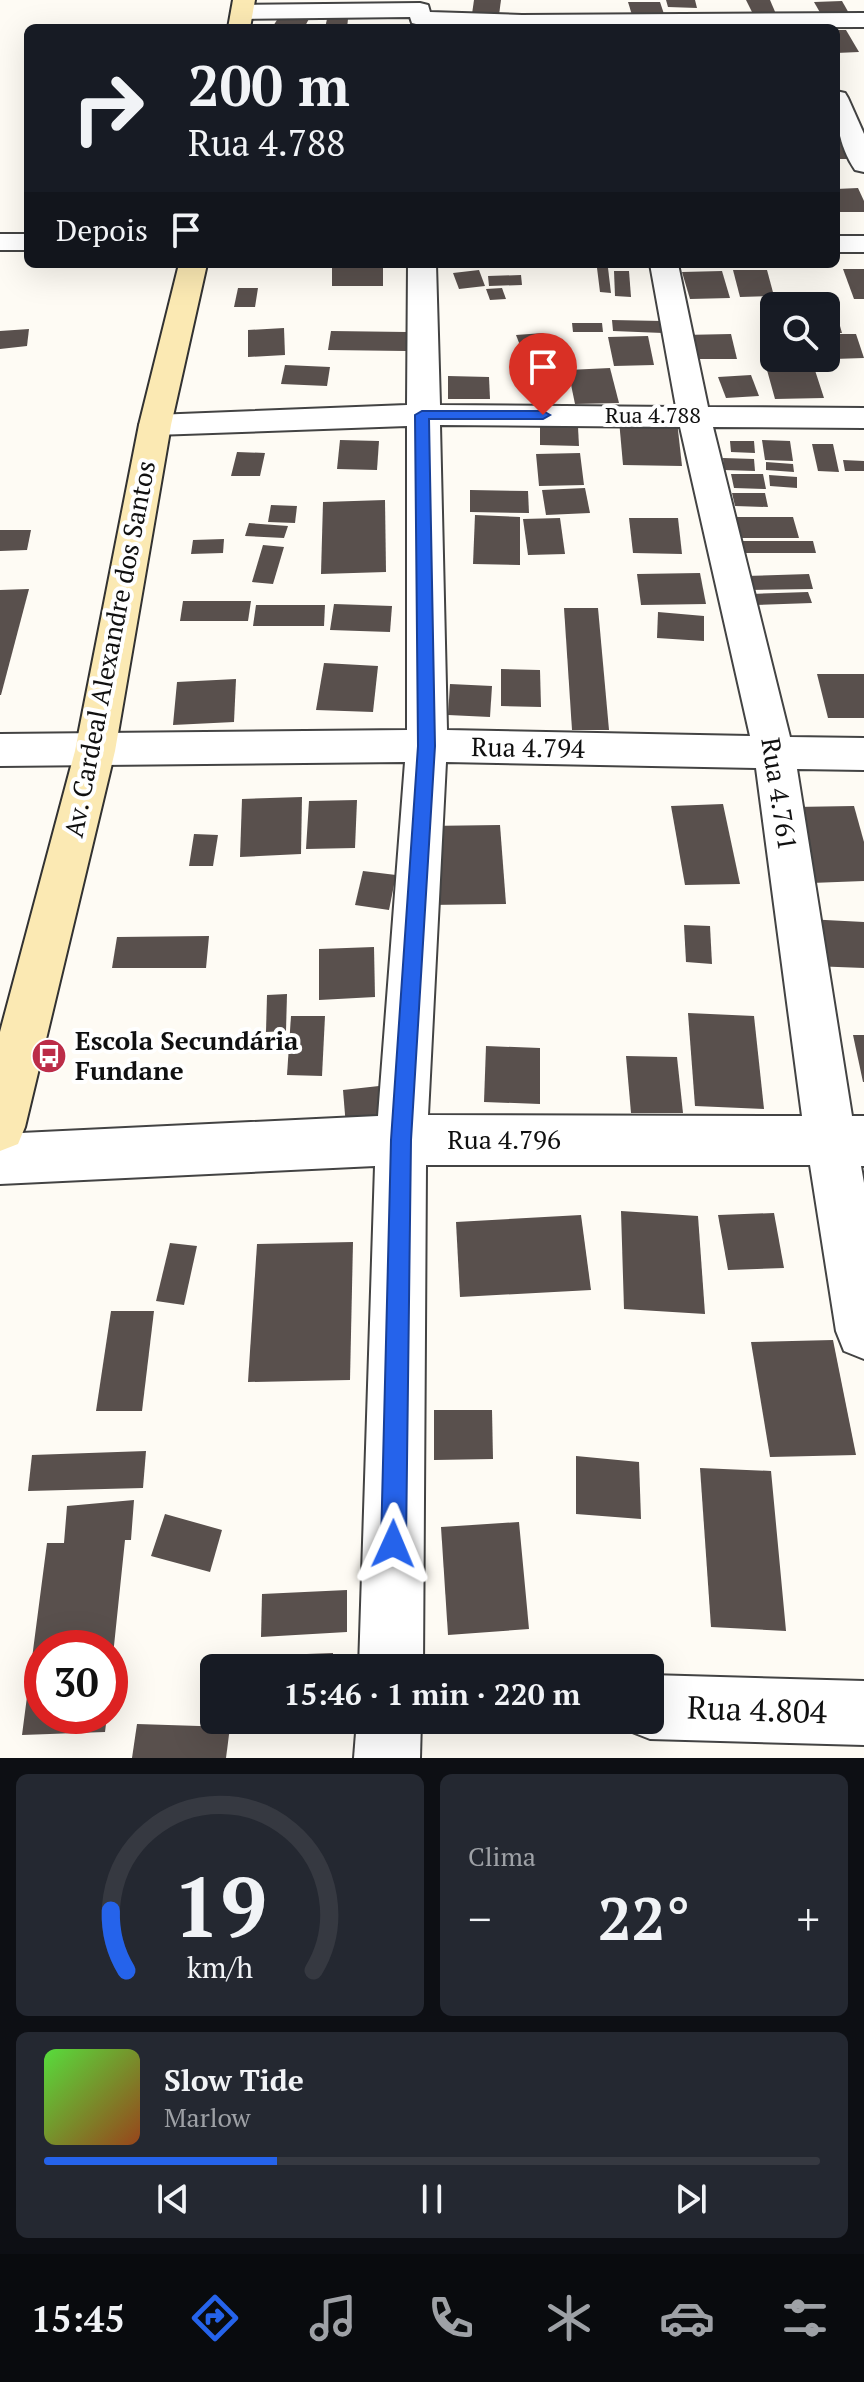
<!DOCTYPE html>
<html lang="pt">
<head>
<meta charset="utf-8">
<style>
  body { margin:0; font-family:"PT Serif",serif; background:#242831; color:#f1f3f6; height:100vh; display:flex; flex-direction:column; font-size:30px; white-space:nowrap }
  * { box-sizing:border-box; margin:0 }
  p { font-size:26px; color:#9ea1a6 }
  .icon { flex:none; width:44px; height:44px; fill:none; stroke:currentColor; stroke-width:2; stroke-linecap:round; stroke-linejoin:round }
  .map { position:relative; height:1758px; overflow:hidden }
  .panel { display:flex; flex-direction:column; gap:16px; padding:16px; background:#0d0f14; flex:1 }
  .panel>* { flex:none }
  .top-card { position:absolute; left:24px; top:24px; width:816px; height:244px; border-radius:12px; box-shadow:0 8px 32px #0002; background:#171b24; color:#f1f3f6; overflow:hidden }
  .buttons { position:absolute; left:760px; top:292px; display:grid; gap:16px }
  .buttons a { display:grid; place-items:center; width:80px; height:80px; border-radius:12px; background:#171b24; box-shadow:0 8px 32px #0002; font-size:40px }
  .speed { position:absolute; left:24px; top:1630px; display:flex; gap:16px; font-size:40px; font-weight:700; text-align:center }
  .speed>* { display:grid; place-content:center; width:104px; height:104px; border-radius:50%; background:#171b24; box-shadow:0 8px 32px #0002; line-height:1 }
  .speed .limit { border:12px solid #d22; background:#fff; color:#111 }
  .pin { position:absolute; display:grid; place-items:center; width:68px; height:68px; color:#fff; margin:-82px -34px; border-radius:50% 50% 50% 0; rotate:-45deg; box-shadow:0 0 8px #0007 }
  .pin .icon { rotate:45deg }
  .me { position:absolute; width:88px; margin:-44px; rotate:1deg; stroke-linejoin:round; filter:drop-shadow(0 0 6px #0008) }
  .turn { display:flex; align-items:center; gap:28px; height:168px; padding:0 32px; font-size:36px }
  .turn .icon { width:104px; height:104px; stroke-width:2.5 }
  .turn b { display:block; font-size:56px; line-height:68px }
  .then { display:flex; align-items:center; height:76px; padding:0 32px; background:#0003; gap:16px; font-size:30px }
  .big { font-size:60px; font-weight:700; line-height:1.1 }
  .panel .tile { flex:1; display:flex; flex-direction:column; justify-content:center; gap:12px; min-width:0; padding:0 28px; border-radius:12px; background:#242831 }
  .panel .dial { align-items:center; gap:0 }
  .dial svg { height:208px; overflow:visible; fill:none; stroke:#363941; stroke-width:7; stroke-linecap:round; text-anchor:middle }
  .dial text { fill:#f1f3f6; stroke:none }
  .song { display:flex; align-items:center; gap:24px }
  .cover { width:96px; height:96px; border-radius:12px; background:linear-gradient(135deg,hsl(110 70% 55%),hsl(20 70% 35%)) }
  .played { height:8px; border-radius:4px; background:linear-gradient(90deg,#2563eb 30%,#363941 30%) }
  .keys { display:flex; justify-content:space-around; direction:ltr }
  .heat { display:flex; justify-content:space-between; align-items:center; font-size:44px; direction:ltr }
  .panel .tiles { flex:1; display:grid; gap:16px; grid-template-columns:1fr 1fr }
  .tile:last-child { grid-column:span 2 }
  .trip { position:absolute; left:200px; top:1654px; width:464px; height:80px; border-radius:12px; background:#171b24; box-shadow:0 8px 32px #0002; font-weight:700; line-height:80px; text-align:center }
  .tab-bar { display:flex; height:128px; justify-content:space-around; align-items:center; background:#090b0e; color:#9ea1a6 }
  .tab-bar .icon { width:56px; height:56px }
  .tab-bar .current { color:#2563eb }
  .tab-bar b { font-size:36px; color:#f1f3f6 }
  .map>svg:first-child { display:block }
</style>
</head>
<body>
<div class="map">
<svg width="864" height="1758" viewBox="0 0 864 1758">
  <rect width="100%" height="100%" fill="#fefbf4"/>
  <!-- building -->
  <g fill="#59504d">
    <polygon points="474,0 501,0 499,15 472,14"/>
    <polygon points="666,0 695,0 697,8 668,7"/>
    <polygon points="746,0 770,0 776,14 753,14"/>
    <polygon points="842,1 850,15 822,16 814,2"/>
    <polygon points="628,2 660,2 664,14 632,15"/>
    <polygon points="280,15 310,17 304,28 272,28"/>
    <polygon points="327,19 348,19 347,28 325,28"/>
    <polygon points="836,30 846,30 859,52 836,53"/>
    <polygon points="836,142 842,142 849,159 836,159"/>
    <polygon points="858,188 864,201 864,212 836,212 836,189"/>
    <polygon points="383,266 383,286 332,286 332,267"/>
    <polygon points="597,268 608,268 611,293 600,292"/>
    <polygon points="843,269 864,269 864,299 854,299"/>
    <polygon points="479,270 485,286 459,289 453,273"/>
    <polygon points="733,270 767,270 774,296 740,297"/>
    <polygon points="614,271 629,271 631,297 615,296"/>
    <polygon points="722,271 730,298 690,299 682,272"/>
    <polygon points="521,275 522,285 489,286 488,276"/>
    <polygon points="238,288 258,288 255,307 234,307"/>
    <polygon points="502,288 506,299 490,300 486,289"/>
    <polygon points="826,305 834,305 842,333 826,333"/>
    <polygon points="612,320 662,321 663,333 613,331"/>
    <polygon points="572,323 602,323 603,332 573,332"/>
    <polygon points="284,328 285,355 248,357 248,330"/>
    <polygon points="29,329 27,346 0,349 0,331"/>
    <polygon points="331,331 407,332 406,351 328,350"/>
    <polygon points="543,333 549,350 523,353 516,335"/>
    <polygon points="731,334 737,359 688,359 683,335"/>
    <polygon points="826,334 856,334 864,358 834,359"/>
    <polygon points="648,336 654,365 614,366 608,337"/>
    <polygon points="774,351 774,358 811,358 824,398 775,399 762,352"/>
    <polygon points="285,365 330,367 327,386 281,384"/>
    <polygon points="610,368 619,403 575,404 568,370"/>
    <polygon points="751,375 759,396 726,398 718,377"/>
    <polygon points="448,376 489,377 490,399 448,399"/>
    <polygon points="619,420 677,421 682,466 623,465"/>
    <polygon points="540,426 578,427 579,446 540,445"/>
    <polygon points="340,440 379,441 377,470 337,469"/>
    <polygon points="762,440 790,441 793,461 765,460"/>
    <polygon points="730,441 754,441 755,453 731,452"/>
    <polygon points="812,444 833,444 839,472 818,471"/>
    <polygon points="237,452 265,453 260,476 231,476"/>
    <polygon points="580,453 584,485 539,486 536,454"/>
    <polygon points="723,458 754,459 755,471 724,470"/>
    <polygon points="843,460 864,461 864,471 845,471"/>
    <polygon points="766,462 793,464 794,472 766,470"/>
    <polygon points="731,474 763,474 766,489 734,488"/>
    <polygon points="769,475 797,477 797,488 770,486"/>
    <polygon points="585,488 590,513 546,515 542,490"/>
    <polygon points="470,490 528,491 529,513 470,512"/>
    <polygon points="732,493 765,493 768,507 735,506"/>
    <polygon points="385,500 386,572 321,574 323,502"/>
    <polygon points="271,505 297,506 295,523 268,522"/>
    <polygon points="475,515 520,517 520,565 473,564"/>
    <polygon points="727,517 793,517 799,538 732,538"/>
    <polygon points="560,518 565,554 528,555 523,519"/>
    <polygon points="629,518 678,518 682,554 633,553"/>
    <polygon points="249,523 288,526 284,538 245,536"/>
    <polygon points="0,530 31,530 27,550 0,551"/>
    <polygon points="224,539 223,553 191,554 193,540"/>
    <polygon points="734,541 813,541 816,553 736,553"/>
    <polygon points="263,545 284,547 273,584 252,582"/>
    <polygon points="700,573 706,604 641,605 637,574"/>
    <polygon points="809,574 813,589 748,590 745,576"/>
    <polygon points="29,589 1,695 0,695 0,590"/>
    <polygon points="808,592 812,603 754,605 751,594"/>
    <polygon points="183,601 251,601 248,621 180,621"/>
    <polygon points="334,604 392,606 390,632 330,630"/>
    <polygon points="256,605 325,605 324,626 253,626"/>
    <polygon points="564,608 598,608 609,730 572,730"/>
    <polygon points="658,612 704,616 704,641 657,638"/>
    <polygon points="324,663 378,666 373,712 316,710"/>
    <polygon points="501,669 540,670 541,707 501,706"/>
    <polygon points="817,674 864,674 864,718 828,718"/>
    <polygon points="236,679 234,722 173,725 177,682"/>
    <polygon points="450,684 492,686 490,717 448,715"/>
    <polygon points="302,797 301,854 240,857 242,799"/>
    <polygon points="357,800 355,848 306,849 309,801"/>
    <polygon points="723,804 740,884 685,885 671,806"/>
    <polygon points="854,806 864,842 864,881 811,883 794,807"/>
    <polygon points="500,825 506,904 428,905 426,826"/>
    <polygon points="194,834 218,835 213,866 189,866"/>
    <polygon points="363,871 396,875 389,910 355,905"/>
    <polygon points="806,919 864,922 864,968 812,966"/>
    <polygon points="684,925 710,926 712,964 686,962"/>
    <polygon points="209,936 206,968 112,968 117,937"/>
    <polygon points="374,947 375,997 319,1000 319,949"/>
    <polygon points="287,994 286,1031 266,1032 267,995"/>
    <polygon points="688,1013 754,1016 764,1109 695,1106"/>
    <polygon points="291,1016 325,1016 322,1076 287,1075"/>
    <polygon points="853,1035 864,1035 864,1082 863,1082"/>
    <polygon points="486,1046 540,1048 540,1104 484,1102"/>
    <polygon points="626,1056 677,1057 683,1113 631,1113"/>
    <polygon points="379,1086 383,1123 346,1127 343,1090"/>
    <polygon points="621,1211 698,1216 705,1314 624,1309"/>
    <polygon points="774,1213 784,1268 728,1270 718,1215"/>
    <polygon points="581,1215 591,1290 460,1297 456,1222"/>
    <polygon points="353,1242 350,1380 248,1382 257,1244"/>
    <polygon points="170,1243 197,1246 184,1305 156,1301"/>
    <polygon points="111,1311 154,1311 142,1411 96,1411"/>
    <polygon points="833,1340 856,1455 770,1457 751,1342"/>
    <polygon points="434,1410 492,1410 493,1459 434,1460"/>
    <polygon points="146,1451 143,1488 28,1491 32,1455"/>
    <polygon points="576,1456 639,1462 641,1519 576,1514"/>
    <polygon points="700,1468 771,1471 786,1631 711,1627"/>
    <polygon points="134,1500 131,1540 125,1540 112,1665 110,1648 42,1648 42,1716 107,1716 105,1732 22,1735 47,1543 64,1543 67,1506"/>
    <polygon points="165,1514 222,1530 210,1572 151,1556"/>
    <polygon points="519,1522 529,1629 448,1635 441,1527"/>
    <polygon points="347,1590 347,1632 261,1637 262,1594"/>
    <polygon points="333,1653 332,1668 254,1668 254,1656"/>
    <polygon points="137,1724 230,1727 226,1758 132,1758"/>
  </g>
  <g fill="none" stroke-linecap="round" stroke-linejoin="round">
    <defs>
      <g id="minor">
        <polygon points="420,3 428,5 430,12 522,15 864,13 864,27 502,28 420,25 412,23 410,17 242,19 231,12 242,5"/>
        <path d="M836,91l9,2 3,5 16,36v38l-9,-2c-17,-25 -19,-51 -19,-79z"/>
        <rect x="0" y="234" width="28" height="16"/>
        <rect x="836" y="236" width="28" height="16"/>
        <path d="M408,264h28l4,141 236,2 -26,-143h28l30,143 156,1v20l-151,-1 77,310 74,1v32l-67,-1 55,347h12v50h-3l3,17v176l-20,-8 -8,-20 -26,-166h-384l-3,503h-64l16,-502 -375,18v-50l378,-18 27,-354 -405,4v-32l407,-4v-304l-252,9 -12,-3 -4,-7 4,-7 12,-3 252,-10zM440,425l240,2 70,309 -303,-6zM446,762l310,6 46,348 -374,-1z"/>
        <polygon points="650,1675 864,1681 864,1745 650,1739 627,1730 623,1720 650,1720"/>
        <polygon points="357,1720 421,1720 420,1758 354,1758"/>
      </g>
      <g id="secondary">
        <polygon points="233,0 255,0 250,28 228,28"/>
        <polygon points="179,264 207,264 171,425 115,751 25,1127 18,1144 0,1151 0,1032 75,751 139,425"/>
      </g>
    </defs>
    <!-- minor casing -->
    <use href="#minor" stroke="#434343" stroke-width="4"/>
    <!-- secondary casing -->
    <use href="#secondary" stroke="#323232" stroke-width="4"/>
    <!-- minor -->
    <use href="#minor" fill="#fff" fill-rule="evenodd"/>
    <!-- secondary -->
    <use href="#secondary" fill="#fbe9b3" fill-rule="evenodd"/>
  </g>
  <!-- route -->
  <polygon fill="#2563eb" stroke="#184099" stroke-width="2" points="422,411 543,411 550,415 543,419 429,419 435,746 411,1140 406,1544 402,1552 393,1556 384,1552 381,1544 391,1140 418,746 415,415"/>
  <!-- icons -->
  <defs>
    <symbol id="bus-disc" viewBox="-11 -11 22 22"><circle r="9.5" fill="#bc2d48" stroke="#fff"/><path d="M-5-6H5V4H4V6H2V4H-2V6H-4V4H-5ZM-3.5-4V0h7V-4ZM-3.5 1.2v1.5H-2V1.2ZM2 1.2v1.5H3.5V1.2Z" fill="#fff"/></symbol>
  </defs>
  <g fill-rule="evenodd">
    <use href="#bus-disc" x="29" y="1036" width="40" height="40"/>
  </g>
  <g text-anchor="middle" stroke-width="8" stroke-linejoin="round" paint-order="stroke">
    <!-- far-street labels -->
    <g font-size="22" fill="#101010" stroke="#fff">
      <text x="653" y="423">Rua 4.788</text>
    </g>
    <!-- street labels -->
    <g font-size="26" fill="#101010" stroke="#fff">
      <text transform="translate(110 649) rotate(-79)" y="9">Av. Cardeal Alexandre dos Santos</text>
      <text transform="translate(528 748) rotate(1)" y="9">Rua 4.794</text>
      <text transform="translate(779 794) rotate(81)" y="9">Rua 4.761</text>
      <text x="504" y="1149">Rua 4.796</text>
    </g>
    <!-- poi labels -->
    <g font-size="26" font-weight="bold" fill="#101010" stroke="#fff" text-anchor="start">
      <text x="75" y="1050">Escola Secundária<tspan x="75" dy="30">Fundane</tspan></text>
    </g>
    <!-- near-street labels -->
    <g font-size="32" fill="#101010" stroke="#fff">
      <text transform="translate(757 1710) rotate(2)" y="11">Rua 4.804</text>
    </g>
  </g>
</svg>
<div class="buttons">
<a><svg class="icon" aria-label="search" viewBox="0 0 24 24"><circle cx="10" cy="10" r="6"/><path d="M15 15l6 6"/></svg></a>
</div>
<div class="speed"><div class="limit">30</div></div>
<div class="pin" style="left:543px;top:415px;background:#d93025"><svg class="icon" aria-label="arrive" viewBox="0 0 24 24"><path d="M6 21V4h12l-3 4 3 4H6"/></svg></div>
<svg class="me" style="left:393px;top:1544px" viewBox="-20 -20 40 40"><path d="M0-17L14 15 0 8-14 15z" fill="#2563eb" stroke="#fff" stroke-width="4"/></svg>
<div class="trip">15:46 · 1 min · 220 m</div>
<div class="top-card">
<div class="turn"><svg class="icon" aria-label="right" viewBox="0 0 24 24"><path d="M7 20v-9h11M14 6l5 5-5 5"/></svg><div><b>200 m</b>Rua 4.788</div></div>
<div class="then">Depois<svg class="icon" aria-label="arrive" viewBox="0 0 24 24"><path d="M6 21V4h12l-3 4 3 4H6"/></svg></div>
</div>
</div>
<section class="panel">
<div class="tiles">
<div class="tile dial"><svg viewBox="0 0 100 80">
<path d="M14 69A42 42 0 1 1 86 69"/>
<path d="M14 69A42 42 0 0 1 8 46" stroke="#2563eb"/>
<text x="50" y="56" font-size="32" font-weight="700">19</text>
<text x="50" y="72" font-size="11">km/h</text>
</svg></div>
<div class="tile"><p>Clima</p>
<div class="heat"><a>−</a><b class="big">22°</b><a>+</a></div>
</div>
<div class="tile">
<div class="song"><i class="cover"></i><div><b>Slow Tide</b><p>Marlow</p></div></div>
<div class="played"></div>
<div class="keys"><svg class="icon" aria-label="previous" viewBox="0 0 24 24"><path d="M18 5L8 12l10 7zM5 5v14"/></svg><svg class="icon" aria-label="pause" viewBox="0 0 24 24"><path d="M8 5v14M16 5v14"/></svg><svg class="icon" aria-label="next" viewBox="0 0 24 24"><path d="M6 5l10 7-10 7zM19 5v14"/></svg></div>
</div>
</div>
</section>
<nav class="tab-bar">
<b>15:45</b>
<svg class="icon current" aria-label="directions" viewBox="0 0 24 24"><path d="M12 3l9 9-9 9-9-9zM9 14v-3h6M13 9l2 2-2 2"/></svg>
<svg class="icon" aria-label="music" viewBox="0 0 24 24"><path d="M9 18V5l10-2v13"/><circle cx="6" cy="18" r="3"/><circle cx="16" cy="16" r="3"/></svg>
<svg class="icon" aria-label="phone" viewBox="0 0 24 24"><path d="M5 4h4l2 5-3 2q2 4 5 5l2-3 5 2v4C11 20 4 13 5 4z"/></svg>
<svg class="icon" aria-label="climate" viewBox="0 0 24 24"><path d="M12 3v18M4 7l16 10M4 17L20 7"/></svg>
<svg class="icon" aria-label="car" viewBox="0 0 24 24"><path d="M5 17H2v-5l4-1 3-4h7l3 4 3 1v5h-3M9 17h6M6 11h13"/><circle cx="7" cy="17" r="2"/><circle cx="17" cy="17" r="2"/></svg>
<svg class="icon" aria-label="filters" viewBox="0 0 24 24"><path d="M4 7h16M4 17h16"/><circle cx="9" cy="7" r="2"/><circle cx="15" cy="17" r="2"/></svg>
</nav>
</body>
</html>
